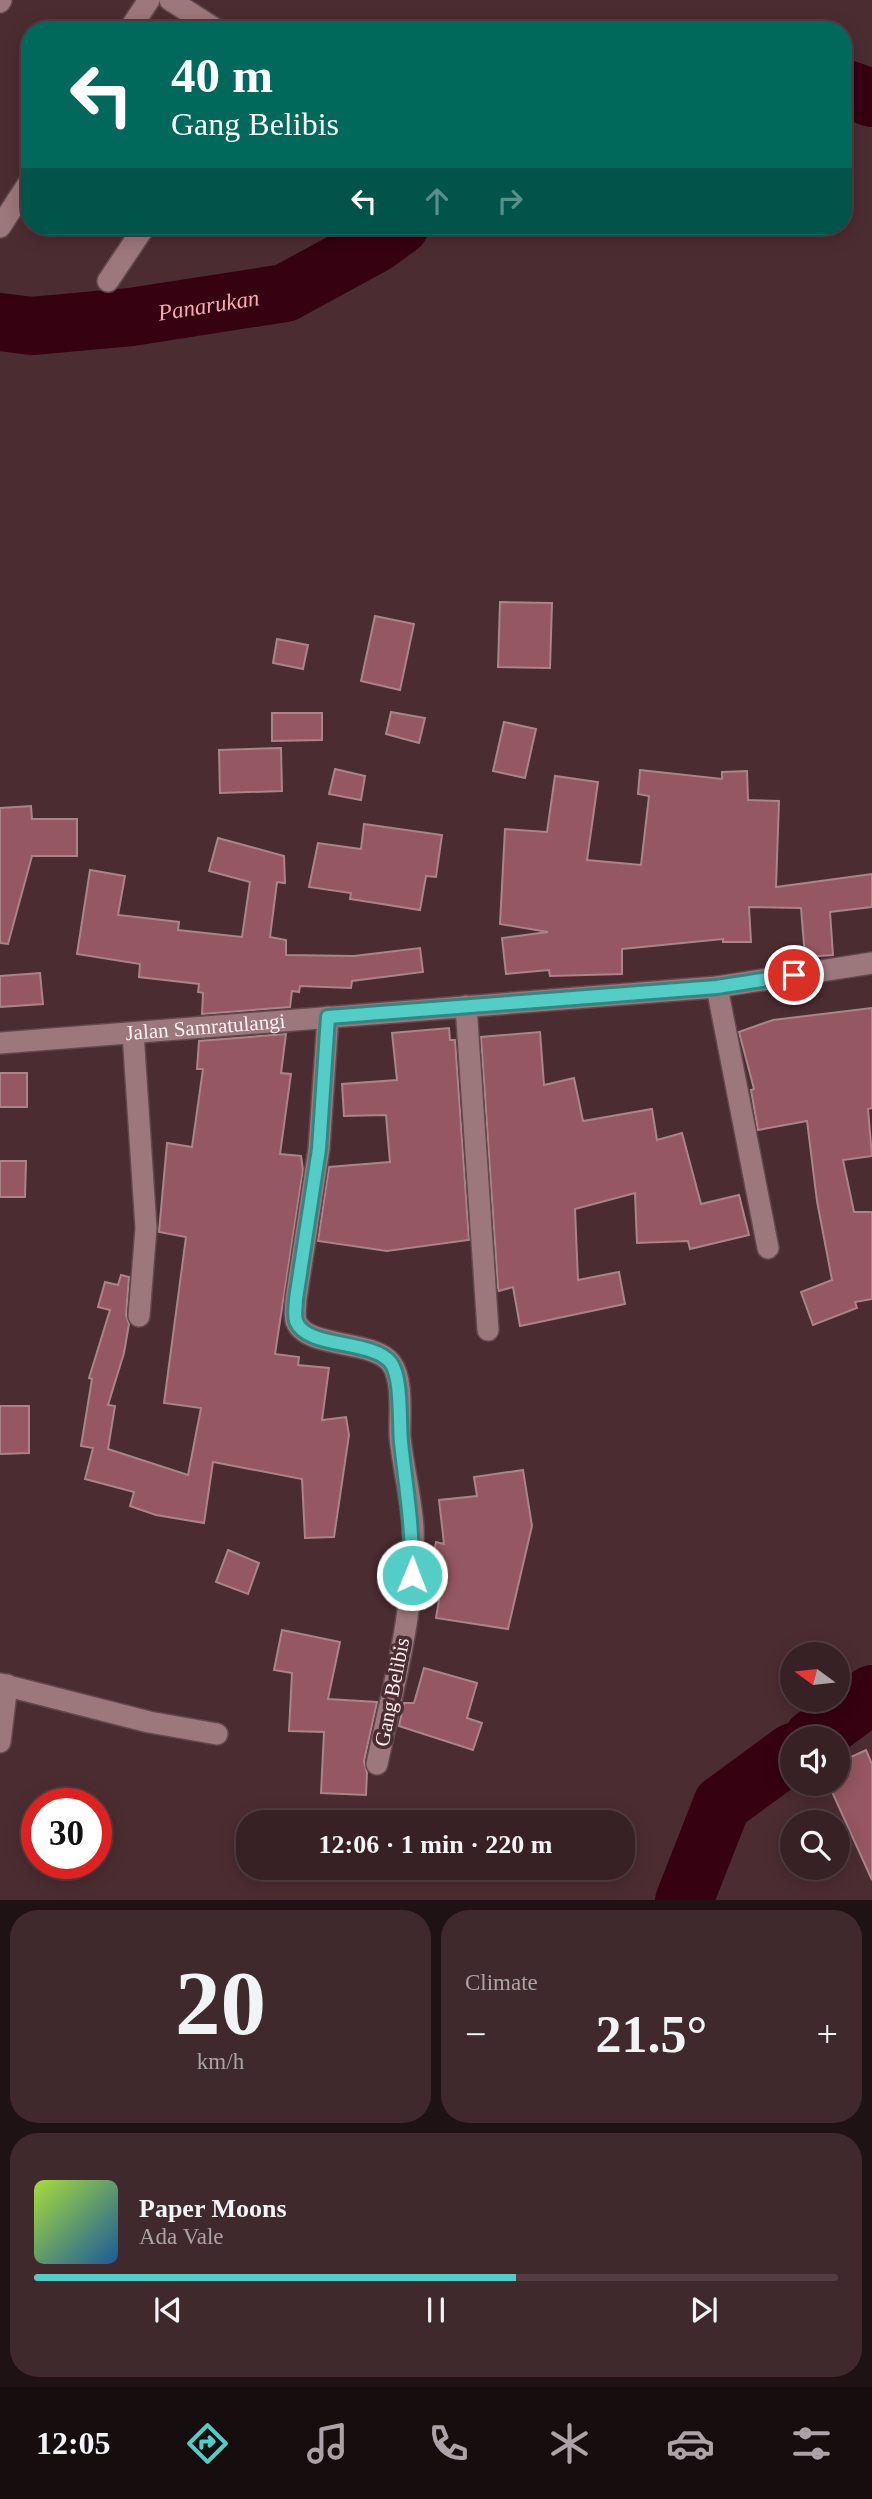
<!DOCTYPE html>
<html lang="en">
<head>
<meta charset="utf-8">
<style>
  body { margin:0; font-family:"Times New Roman",serif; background:#3f292d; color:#f1f3f6; height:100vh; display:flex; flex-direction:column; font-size:26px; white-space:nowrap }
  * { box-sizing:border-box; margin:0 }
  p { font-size:23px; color:#aba3a7 }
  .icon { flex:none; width:38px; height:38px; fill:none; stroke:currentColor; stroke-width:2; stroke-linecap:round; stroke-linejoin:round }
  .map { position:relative; height:1900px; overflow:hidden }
  .panel { display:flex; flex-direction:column; gap:10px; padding:10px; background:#1f1214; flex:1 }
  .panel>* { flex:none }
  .hud { position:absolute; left:21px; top:21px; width:831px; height:214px; border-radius:28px; box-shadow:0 4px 18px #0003,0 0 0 2px #523e42; background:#00695c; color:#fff; overflow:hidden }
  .needle { width:46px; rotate:285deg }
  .controls { position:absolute; left:780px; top:1642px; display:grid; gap:14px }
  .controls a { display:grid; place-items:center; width:70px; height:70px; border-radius:50%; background:#382125; box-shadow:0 4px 18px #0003,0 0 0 2px #523e42; font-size:35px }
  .speed { position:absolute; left:21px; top:1788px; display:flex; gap:14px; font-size:35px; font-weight:700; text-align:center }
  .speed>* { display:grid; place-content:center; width:91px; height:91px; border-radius:50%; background:#382125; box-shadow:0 4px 18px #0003,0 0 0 2px #523e42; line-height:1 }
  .speed .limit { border:10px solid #d22; background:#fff; color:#111 }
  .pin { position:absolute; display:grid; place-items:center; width:60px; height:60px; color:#fff; margin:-30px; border:4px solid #fff; border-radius:50%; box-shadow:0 2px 7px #0007 }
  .me { position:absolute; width:77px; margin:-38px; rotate:1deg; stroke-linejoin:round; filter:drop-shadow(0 0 5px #0008) }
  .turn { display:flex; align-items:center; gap:24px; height:147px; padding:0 35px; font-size:32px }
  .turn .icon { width:91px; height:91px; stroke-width:2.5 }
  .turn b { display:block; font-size:49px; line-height:60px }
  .lanes { display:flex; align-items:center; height:66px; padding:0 35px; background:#0003; justify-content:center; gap:35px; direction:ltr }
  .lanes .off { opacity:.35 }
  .big { font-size:52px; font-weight:700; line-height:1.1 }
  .panel .tile { flex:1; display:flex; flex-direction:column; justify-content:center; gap:10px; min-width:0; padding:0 24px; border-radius:28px; background:#3f292d }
  .panel .dial { align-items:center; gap:0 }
  .dial b { font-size:91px; line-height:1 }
  .song { display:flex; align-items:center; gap:21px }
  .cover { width:84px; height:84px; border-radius:10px; background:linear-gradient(135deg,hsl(80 70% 55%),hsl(210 70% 35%)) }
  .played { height:7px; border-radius:4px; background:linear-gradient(90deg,#54cdc6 60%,#523e42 60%) }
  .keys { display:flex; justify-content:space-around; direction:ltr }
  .heat { display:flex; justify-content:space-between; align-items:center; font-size:38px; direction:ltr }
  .panel .tiles { flex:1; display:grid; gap:10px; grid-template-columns:1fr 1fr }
  .tile:last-child { grid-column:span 2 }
  .trip { position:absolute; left:236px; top:1810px; width:399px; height:70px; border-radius:28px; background:#382125; box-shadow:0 4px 18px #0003,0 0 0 2px #523e42; font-weight:700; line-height:70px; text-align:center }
  .dock { display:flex; height:112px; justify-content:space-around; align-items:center; background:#160d0f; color:#aba3a7 }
  .dock .icon { width:49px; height:49px }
  .dock .selected { color:#54cdc6 }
  .dock b { font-size:32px; color:#f1f3f6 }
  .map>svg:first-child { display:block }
</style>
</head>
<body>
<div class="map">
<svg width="872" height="1901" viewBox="0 0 872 1901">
  <rect width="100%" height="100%" fill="#4b2c31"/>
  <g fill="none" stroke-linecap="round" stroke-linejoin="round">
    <!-- river -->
    <g stroke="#360111" stroke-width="58">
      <polyline points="844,88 872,98"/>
      <path id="s1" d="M0,322l32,4 99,-9 154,-24 90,-49 25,-18"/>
      <polyline points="813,1738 872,1694"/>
      <polyline points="684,1901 722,1804 793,1752"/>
    </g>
  </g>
  <!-- building -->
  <g fill="#955761" stroke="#aa8489" stroke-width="2">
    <polygon points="500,602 552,603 550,668 498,667"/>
    <polygon points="375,616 414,624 400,690 361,681"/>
    <polygon points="277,639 308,645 303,669 273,663"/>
    <polygon points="391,712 425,718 419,743 386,734"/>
    <polygon points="272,713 322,713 322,740 272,741"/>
    <polygon points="504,722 536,729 525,778 493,771"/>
    <polygon points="281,748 282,791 220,793 219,750"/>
    <polygon points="335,769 365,776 361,800 329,794"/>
    <polygon points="640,770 722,779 722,772 747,771 748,800 779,801 776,887 872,874 872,907 830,912 833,955 805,957 801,908 749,907 751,942 723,942 723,939 622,949 622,974 550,976 549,970 506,974 502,938 548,932 500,924 505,829 547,832 555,776 598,782 587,860 641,865 649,796 638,794"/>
    <polygon points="31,806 32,819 77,819 77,856 32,856 8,944 0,943 0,808"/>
    <polygon points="364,824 442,835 436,877 426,876 420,910 350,899 351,893 309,887 318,843 361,849"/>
    <polygon points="218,838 284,856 285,883 277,882 270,937 286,940 286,955 354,956 420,948 423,972 352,981 351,988 300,986 299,992 292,991 290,1007 202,1014 203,993 198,992 199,984 139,977 140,964 77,954 90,870 125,876 118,915 179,922 178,930 242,937 250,882 209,871"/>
    <polygon points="40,973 43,1004 0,1007 0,976"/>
    <polygon points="872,1008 872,1108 868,1109 872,1156 843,1160 854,1212 872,1212 872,1299 855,1302 857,1308 813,1325 801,1292 832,1280 817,1201 807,1121 758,1130 751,1090 754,1089 739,1032 773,1020"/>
    <polygon points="449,1028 450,1040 455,1040 469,1240 387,1251 318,1241 329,1167 390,1162 386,1115 344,1116 342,1084 397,1080 392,1033"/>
    <polygon points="540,1032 544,1085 574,1078 583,1121 652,1109 657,1140 682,1133 701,1204 739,1195 749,1235 690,1249 688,1241 637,1243 635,1193 575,1209 578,1280 619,1272 625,1304 520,1326 513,1287 499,1291 498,1288 481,1037"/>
    <polygon points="286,1034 281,1073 291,1074 280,1154 301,1156 303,1170 275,1354 299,1357 298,1365 329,1368 322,1420 346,1417 349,1435 334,1537 305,1538 302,1479 213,1462 204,1523 156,1515 130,1506 134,1492 85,1479 93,1448 81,1446 92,1379 89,1378 110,1310 98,1307 105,1282 118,1285 121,1275 129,1277 126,1315 129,1324 124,1353 108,1405 115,1406 108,1449 188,1475 201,1408 164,1403 186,1237 159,1232 167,1143 192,1147 203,1069 197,1069 199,1041"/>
    <rect x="0" y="1073" width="27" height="34"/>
    <polygon points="0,1161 26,1161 25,1197 0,1197"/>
    <polygon points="0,1406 29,1406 29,1453 0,1454"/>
    <polygon points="523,1470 532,1526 508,1629 436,1618 443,1577 430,1574 436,1542 444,1544 439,1500 477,1496 474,1477"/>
    <polygon points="228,1550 259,1563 248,1594 216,1582"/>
    <polygon points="282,1630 340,1642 328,1699 377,1702 364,1761 367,1773 366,1795 321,1793 324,1732 289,1731 292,1673 274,1670"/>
    <polygon points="424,1668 477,1683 467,1718 482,1723 473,1750 399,1726 404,1703 414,1703"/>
    <polygon points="866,1750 872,1764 872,1880 828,1783 838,1783 838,1763"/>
  </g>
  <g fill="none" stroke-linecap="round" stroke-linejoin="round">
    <defs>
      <g id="street">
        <polyline points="170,0 217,30"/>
        <polyline points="0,2 1,0"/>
        <polyline points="129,30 149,0"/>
        <polyline points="0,227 30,181"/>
        <polyline points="108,281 145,226"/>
        <polyline points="717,987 768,1248"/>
        <polyline points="466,1006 488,1330"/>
        <path d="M328,1017l-9,132 -23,150c0,7 -2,16 0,22 10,28 77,18 95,42 13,17 8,54 9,74 3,30 11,60 13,90 3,80 -20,160 -36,237"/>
        <polyline points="133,1033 146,1228 139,1316"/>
        <polyline points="0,1684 149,1722 217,1734"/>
        <polyline points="0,1742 7,1685"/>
      </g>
      <g id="secondary">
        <path id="s2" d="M0,1043l717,-56 155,-24"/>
      </g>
    </defs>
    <!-- street casing -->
    <use href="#street" stroke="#61484d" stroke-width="24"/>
    <!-- secondary casing -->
    <use href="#secondary" stroke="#61484d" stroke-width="24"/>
    <!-- street -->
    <use href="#street" stroke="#9c777c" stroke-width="21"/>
    <!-- secondary -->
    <use href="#secondary" stroke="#9c777c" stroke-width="21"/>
  </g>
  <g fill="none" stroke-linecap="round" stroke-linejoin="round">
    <defs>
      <path id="route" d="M412,1575c1,-48 -6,-86 -11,-133 -2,-19 1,-64 -10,-79 -18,-24 -85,-14 -95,-42 -2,-6 0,-16 0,-22l23,-150 9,-132 389,-30 77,-12"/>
    </defs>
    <!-- route casing -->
    <use href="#route" stroke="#378581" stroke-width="18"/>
    <!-- route -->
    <use href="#route" stroke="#54cdc6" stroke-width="12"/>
  </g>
  <g text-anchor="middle" stroke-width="7" stroke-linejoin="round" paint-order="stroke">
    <!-- street labels -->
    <g font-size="21" fill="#fef1f3" stroke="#4b2c31">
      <text dy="7" stroke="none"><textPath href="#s2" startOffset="206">Jalan Samratulangi</textPath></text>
      <text transform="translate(392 1692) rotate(-79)" y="7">Gang Belibis</text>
    </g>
    <!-- water labels -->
    <g font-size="23" font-style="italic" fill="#f7abb5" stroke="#4b2c31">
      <text dy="8" stroke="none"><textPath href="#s1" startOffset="210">Panarukan</textPath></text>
    </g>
  </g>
</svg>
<div class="controls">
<a><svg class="needle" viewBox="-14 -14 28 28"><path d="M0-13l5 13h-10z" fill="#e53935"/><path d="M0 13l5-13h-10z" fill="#aba3a7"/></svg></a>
<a><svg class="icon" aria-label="sound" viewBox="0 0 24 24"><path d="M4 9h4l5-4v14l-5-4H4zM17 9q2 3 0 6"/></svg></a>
<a><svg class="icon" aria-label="search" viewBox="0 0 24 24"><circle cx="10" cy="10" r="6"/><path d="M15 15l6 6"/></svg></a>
</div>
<div class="speed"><div class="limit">30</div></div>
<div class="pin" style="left:794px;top:975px;background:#d93025"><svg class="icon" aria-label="arrive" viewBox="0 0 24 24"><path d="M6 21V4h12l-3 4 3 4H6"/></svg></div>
<svg class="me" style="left:412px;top:1575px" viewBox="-20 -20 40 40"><circle r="17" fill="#54cdc6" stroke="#fff" stroke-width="3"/><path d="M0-11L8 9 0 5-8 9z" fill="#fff"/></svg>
<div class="trip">12:06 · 1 min · 220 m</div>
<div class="hud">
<div class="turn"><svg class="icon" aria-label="left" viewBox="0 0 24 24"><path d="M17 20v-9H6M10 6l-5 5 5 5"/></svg><div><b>40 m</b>Gang Belibis</div></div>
<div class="lanes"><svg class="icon" aria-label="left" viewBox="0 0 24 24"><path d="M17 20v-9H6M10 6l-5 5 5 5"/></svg><svg class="icon off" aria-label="ahead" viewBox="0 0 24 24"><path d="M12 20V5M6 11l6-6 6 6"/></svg><svg class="icon off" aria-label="right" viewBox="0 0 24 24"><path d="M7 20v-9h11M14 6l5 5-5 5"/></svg></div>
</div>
</div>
<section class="panel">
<div class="tiles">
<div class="tile dial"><b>20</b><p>km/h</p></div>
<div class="tile"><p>Climate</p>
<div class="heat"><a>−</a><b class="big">21.5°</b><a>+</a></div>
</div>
<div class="tile">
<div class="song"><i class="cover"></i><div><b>Paper Moons</b><p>Ada Vale</p></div></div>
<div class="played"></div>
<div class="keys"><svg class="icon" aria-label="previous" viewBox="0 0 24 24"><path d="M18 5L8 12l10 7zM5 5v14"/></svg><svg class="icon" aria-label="pause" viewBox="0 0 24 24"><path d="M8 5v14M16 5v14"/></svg><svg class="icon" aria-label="next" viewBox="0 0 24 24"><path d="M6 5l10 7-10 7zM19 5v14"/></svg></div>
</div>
</div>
</section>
<nav class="dock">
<b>12:05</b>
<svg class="icon selected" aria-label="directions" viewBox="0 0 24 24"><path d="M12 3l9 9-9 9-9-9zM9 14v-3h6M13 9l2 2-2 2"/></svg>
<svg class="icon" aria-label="music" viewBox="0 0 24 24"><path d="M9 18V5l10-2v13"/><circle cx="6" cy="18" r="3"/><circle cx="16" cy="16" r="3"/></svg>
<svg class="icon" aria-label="phone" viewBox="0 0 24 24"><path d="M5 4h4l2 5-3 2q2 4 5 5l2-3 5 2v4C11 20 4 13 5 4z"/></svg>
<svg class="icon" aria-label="climate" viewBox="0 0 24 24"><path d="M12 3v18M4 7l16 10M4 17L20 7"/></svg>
<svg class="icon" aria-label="car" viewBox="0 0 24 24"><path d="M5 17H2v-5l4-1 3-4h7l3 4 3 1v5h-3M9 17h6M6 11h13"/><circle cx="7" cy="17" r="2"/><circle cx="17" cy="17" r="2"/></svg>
<svg class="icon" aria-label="filters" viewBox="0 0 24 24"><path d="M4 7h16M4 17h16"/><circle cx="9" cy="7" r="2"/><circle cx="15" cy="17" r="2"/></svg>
</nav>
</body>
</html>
